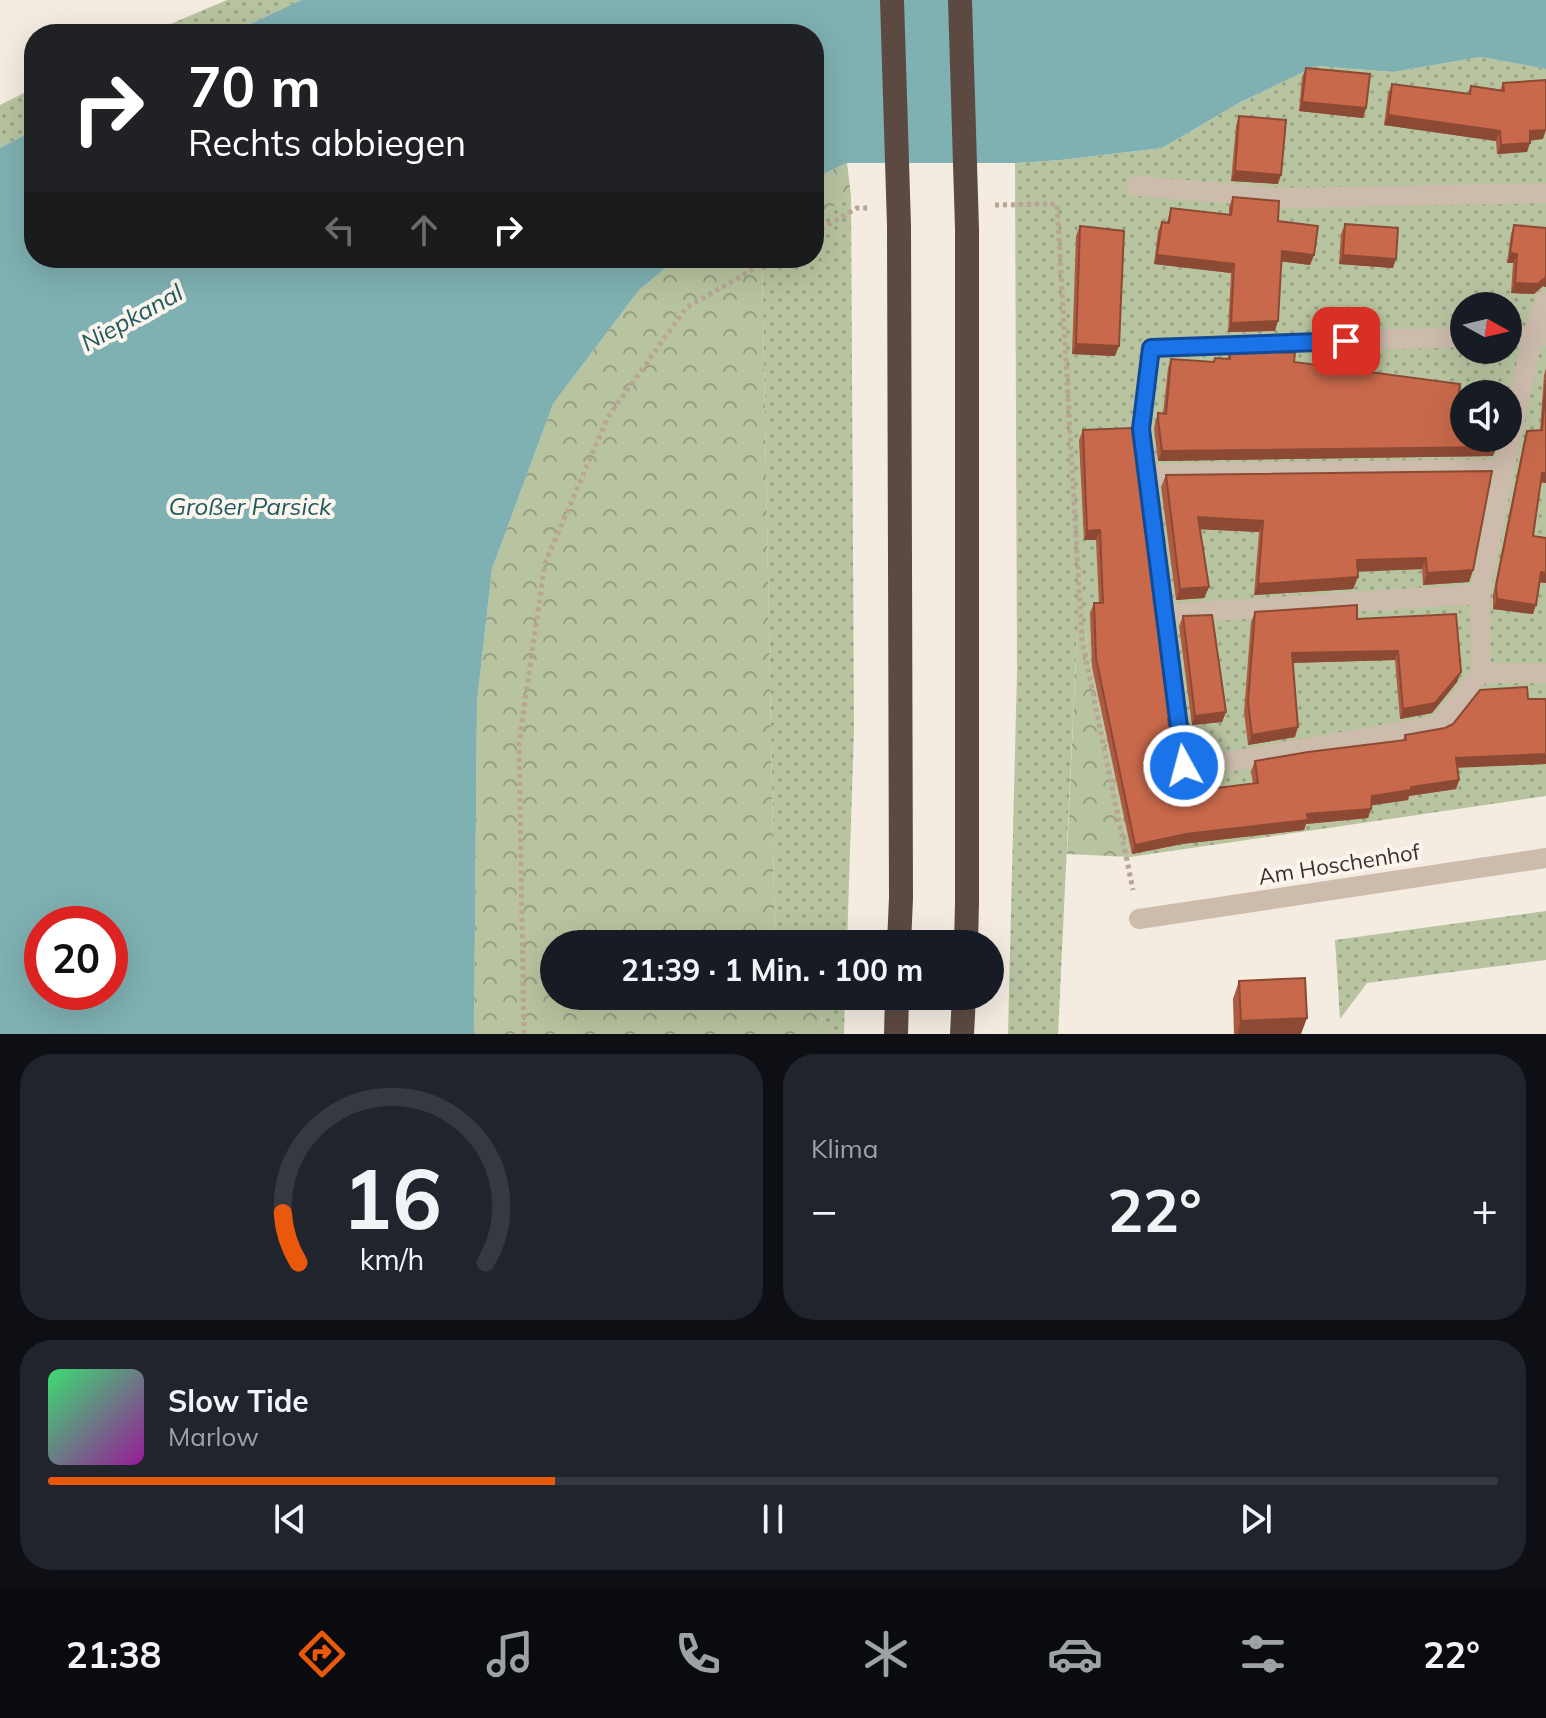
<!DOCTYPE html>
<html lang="de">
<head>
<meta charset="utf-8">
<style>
  body { margin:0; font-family:Mulish,sans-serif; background:#20242c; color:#f1f3f6; height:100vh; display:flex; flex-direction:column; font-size:30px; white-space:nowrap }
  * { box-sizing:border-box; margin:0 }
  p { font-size:26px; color:#9ea1a6 }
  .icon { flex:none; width:44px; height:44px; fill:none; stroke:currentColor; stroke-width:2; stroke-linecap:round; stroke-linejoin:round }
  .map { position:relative; height:1034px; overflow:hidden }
  .details { display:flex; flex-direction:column; gap:20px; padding:20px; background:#0d0f14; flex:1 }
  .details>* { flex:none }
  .banner { position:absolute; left:24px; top:24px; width:800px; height:244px; border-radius:32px; box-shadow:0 8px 32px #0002; background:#202124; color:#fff; overflow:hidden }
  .needle { width:52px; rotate:98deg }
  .controls { position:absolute; left:1450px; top:292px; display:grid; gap:16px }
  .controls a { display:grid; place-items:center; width:72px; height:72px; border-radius:50%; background:#171b24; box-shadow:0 8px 32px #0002; font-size:40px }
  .speed { position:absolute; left:24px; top:906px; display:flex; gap:16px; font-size:40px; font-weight:700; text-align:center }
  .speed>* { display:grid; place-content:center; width:104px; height:104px; border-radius:50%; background:#171b24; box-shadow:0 8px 32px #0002; line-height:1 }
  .speed .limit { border:12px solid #d22; background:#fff; color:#111 }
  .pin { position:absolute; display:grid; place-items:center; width:68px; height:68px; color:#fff; margin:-34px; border-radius:16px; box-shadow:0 4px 12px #0006 }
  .me { position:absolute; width:88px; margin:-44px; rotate:353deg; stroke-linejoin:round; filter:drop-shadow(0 0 6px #0008) }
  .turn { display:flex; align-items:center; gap:28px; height:168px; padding:0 32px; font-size:36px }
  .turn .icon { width:104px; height:104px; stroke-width:2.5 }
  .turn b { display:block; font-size:56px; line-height:68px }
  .lanes { display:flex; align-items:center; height:76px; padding:0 32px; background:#0003; justify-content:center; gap:40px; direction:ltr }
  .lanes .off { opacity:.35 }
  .big { font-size:60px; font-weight:700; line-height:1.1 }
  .details .tile { flex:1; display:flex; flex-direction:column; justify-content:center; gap:12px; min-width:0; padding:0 28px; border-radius:32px; background:#20242c }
  .details .dial { align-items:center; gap:0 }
  .dial svg { height:208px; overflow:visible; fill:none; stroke:#363941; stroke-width:7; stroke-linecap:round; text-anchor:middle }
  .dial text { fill:#f1f3f6; stroke:none }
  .song { display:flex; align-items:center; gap:24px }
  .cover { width:96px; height:96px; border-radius:12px; background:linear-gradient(135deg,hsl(140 70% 55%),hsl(300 70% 35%)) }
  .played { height:8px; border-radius:4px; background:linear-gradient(90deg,#ea580c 35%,#363941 35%) }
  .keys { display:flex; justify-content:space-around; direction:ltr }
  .heat { display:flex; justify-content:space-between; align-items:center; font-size:44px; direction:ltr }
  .details .tiles { flex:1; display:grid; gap:20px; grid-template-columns:1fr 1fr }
  .tile:last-child { grid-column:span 2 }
  .trip { position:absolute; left:540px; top:930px; width:464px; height:80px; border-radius:40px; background:#171b24; box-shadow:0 8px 32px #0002; font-weight:700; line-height:80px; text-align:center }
  .tabs { display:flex; height:128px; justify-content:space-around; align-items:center; background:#090b0e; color:#9ea1a6 }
  .tabs .icon { width:56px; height:56px }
  .tabs .selected { color:#ea580c }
  .tabs b { font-size:36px; color:#f1f3f6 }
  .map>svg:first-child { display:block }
</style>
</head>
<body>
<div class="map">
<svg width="1546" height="1034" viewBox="0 0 1546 1034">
  <defs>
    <pattern id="green-dots" width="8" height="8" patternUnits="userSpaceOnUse" patternTransform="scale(2)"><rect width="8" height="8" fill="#b8c4a0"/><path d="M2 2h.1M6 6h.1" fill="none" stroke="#97a083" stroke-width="1.8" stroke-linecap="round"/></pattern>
    <pattern id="forest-crowns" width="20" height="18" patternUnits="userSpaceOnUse" patternTransform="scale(2)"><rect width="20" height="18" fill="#b8c4a0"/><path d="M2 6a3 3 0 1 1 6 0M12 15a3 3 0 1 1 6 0" fill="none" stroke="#97a083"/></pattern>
  </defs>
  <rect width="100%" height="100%" fill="#f4ebe1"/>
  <!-- green -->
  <g fill="url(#green-dots)" fill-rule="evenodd">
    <polygon points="227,0 301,0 229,34 147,34"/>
    <path d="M1481,57l65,12v727l-416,61 -43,-209 -1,-23 -9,10 -19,399h-50l9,-363 -2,-508 46,-3 101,-12 77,-45 77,-37 77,6zM1464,306h44v44h-44zM1464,394h44v44h-44z"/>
    <polygon points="34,88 34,130 0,148 0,105"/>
    <polygon points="851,196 854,729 847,944 775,944 762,258 814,258 814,218"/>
    <polygon points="1546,911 1546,960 1367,983 1340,1019 1335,940"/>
    <polygon points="776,996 845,996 844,1034 821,1034 822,1005 776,1004"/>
  </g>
  <!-- forest -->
  <g fill="url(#forest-crowns)">
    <polygon points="847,163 851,196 814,218 814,178"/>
    <polygon points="678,258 762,258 775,944 554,944 554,996 776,996 776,1004 822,1005 821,1034 474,1034 477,702 492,569 553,404 639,290"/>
    <polygon points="1086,624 1087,648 1130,857 1067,854 1077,635"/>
  </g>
  <!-- water -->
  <g fill="#7fb0b2" fill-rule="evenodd">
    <polygon points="301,0 1546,0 1546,69 1481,57 1393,72 1316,66 1239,103 1162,148 1061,160 1015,163 847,163 814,178 814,34 229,34"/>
    <path d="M34,130v128h644l-39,32 -86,114 -61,165 -15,133 -3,332h-474v-886zM42,924h68v68h-68z"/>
  </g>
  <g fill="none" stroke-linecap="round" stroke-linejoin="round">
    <!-- path -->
    <g stroke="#b9a596" stroke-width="5" stroke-dasharray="4 4" stroke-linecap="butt">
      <polyline points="995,205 1057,204 1082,640 1133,890"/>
      <polyline points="814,233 857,208 869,208"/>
      <polyline points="524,1034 519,743 545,563 608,417 686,308 772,258"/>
    </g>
    <!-- service -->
    <g stroke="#cdbbac" stroke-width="20">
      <polyline points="1137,186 1285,198 1546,193"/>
      <polyline points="1508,336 1546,336"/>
      <polyline points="1464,337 1151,348 1141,429 1184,766 1215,764 1439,725 1481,673 1546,673"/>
      <polyline points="1146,474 1504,469"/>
      <polyline points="1164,614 1480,594"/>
      <polyline points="1481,673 1480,594 1504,469 1533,335 1546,299"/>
    </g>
    <!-- minor -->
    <polyline stroke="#cdbbac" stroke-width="20" points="1139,919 1546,858"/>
    <!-- motorway -->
    <g stroke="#5c4a42" stroke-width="24">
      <polyline points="892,0 899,226 901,898 899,944"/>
      <polyline points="960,0 967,229 967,903 966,944"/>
      <polyline points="896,1034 897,996"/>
      <polyline points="962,1034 964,996"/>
    </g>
  </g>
  <!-- wall -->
  <g fill="#ac5a40">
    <polygon points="1306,68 1366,108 1363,118 1299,111 1302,77"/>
    <polygon points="1503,83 1543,139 1530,140 1527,152 1497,154 1496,141 1384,125 1388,94 1392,84 1468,94 1471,86 1500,90"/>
    <polygon points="1239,116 1278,184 1231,181 1236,126"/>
    <polygon points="1233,197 1278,221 1314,255 1310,265 1281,261 1275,331 1228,332 1231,273 1154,264 1158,231 1162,222 1167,222 1171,208 1229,215 1229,207"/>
    <polygon points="1345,224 1393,268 1339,264 1341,234"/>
    <polygon points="1514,225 1546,228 1546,287 1543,286 1534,294 1511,293 1513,263 1507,263 1511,234"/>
    <polygon points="1080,226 1115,356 1072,354 1076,236"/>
    <polygon points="1230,349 1277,352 1294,362 1457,410 1464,438 1493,456 1158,461 1154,429 1155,423 1158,413 1163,414 1168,368 1171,359 1213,362 1215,358 1227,359"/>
    <polygon points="1546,368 1546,483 1541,482 1533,536 1546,538 1546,583 1540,582 1533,614 1493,609 1493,595 1524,440 1527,431 1540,430 1544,375"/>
    <polygon points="1083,430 1170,719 1169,722 1175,758 1184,792 1253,783 1251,771 1255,761 1403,740 1405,735 1445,728 1528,699 1546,699 1546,768 1546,764 1458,767 1459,780 1456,789 1409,796 1408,800 1371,805 1368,818 1306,824 1304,830 1182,844 1132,854 1092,667 1090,613 1094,603 1099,603 1096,540 1084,540 1079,440"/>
    <polygon points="1166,475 1473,570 1469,582 1423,585 1422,569 1358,571 1358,577 1353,589 1254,595 1259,532 1200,529 1209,587 1204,598 1176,600 1161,487"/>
    <polygon points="1255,612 1357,619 1461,672 1457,682 1432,713 1400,719 1395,660 1292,663 1295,737 1248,745 1244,712 1251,622"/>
    <polygon points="1183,616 1226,712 1222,722 1192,725 1179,626"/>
    <polygon points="1239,981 1301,1034 1234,1034 1233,999"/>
  </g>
  <!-- shaded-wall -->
  <g fill="#8c4a34">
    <polygon points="1302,102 1366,108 1363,118 1299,111"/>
    <polygon points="1388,115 1500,131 1496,141 1384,125"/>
    <polygon points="1546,130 1543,139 1526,141 1530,131"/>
    <polygon points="1530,143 1527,152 1497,154 1501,145"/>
    <polygon points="1235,171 1281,175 1278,184 1231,181"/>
    <polygon points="1282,251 1314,255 1310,265 1278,261"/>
    <polygon points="1510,253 1517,254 1513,263 1507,263"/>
    <polygon points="1157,255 1234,264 1231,273 1154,264"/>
    <polygon points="1343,255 1396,259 1393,268 1339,264"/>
    <polygon points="1546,277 1546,287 1543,286 1534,294 1511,293 1515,283"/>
    <polygon points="1278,321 1275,331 1228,332 1231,323"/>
    <polygon points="1076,344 1119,346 1115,356 1072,354"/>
    <polygon points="1497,447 1493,456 1158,461 1162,451"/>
    <polygon points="1542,473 1546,473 1546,483 1539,482"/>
    <polygon points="1198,517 1263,521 1259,532 1194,529"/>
    <polygon points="1100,530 1096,540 1084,540 1087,531"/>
    <polygon points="1426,558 1422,569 1353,572 1357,560"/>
    <polygon points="1473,570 1469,582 1423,585 1427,573"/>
    <polygon points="1541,572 1546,573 1546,583 1537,582"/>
    <polygon points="1358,577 1353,589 1254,595 1258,584"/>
    <polygon points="1209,587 1204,598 1176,600 1180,589"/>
    <polygon points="1497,599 1536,605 1533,614 1493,609"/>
    <polygon points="1398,651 1395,660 1288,663 1292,653"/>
    <polygon points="1461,672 1457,682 1432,713 1400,719 1403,709"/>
    <polygon points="1226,712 1222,722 1192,725 1195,716"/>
    <polygon points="1298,727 1295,737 1248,745 1252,735"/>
    <polygon points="1546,754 1546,764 1453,768 1456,758"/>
    <polygon points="1459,780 1456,789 1409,796 1408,800 1368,806 1372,796 1411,787"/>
    <polygon points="1371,809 1368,818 1306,824 1304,830 1182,844 1132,854 1135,845 1186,834 1307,814"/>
    <polygon points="1307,1018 1301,1034 1237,1034 1241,1021"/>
  </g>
  <!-- building -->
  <g fill="#c8694b" stroke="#8c4a34" stroke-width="2">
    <polygon points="1306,68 1370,74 1366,108 1302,102"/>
    <polygon points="1546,80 1546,130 1530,131 1530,143 1501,145 1500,131 1388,115 1392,84 1470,94 1471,86 1504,91 1503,83"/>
    <polygon points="1239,116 1286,120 1281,175 1235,171"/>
    <polygon points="1233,197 1279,201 1278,221 1318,226 1314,255 1282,251 1278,321 1231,323 1234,264 1157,255 1162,222 1169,223 1171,208 1231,215"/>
    <polygon points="1345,224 1398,228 1396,259 1343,255"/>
    <polygon points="1514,225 1546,228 1546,277 1538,284 1515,283 1517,254 1510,253"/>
    <polygon points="1080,226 1124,231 1119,346 1076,344"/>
    <polygon points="1277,347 1277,352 1295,353 1294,362 1460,384 1457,410 1464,411 1464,438 1499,438 1497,447 1162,451 1158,419 1158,413 1166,414 1171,359 1214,362 1215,358 1230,359 1230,349"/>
    <polygon points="1546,380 1546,473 1542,473 1533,536 1546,538 1546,573 1541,572 1536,605 1497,599 1496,586 1527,431 1542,430"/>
    <polygon points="1132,428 1170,719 1168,719 1175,758 1184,792 1258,783 1255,761 1308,752 1406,740 1405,735 1445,728 1453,724 1480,690 1527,687 1528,699 1546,699 1546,754 1456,758 1459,780 1411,787 1411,790 1372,796 1371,809 1307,814 1308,820 1186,834 1135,845 1096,658 1094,603 1103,603 1100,530 1087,531 1083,430"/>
    <polygon points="1492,471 1473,570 1427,573 1426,558 1357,560 1358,577 1258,584 1263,521 1198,517 1209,587 1180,589 1166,475"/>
    <polygon points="1357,605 1357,619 1456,614 1461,672 1435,703 1403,709 1398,651 1292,653 1298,727 1252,735 1248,702 1255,612"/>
    <polygon points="1212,615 1226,712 1195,716 1183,616"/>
    <polygon points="1305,978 1307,1018 1241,1021 1239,981"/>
  </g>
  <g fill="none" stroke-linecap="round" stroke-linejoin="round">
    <defs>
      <polyline id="route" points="1184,766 1141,429 1151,348 1346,341"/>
    </defs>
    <!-- route casing -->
    <use href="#route" stroke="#114b97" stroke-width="20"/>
    <!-- route -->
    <use href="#route" stroke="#1a73e8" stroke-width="14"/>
  </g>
  <g text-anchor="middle" stroke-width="8" stroke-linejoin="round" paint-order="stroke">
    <!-- street labels -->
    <g font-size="22" fill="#3b302b" stroke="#fbf5ee">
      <text transform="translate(1339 864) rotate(-9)" y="8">Am Hoschenhof</text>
    </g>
    <!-- water labels -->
    <g font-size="24" font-style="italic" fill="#1f5a5e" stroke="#fbf5ee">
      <text transform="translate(132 318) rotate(-29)" y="8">Niepkanal</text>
      <text x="250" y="515">Großer Parsick</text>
    </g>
  </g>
</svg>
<div class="controls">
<a><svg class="needle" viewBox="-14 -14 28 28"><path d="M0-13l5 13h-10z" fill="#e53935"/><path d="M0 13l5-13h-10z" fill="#9ea1a6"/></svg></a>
<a><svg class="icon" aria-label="sound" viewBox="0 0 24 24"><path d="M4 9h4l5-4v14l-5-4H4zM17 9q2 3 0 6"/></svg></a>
</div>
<div class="speed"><div class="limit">20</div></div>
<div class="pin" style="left:1346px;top:341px;background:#d93025"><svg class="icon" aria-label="arrive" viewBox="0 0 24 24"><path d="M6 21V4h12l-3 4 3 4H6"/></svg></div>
<svg class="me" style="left:1184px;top:766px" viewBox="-20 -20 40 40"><circle r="17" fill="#1a73e8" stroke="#fff" stroke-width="3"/><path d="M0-11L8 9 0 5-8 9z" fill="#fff"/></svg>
<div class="trip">21:39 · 1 Min. · 100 m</div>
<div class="banner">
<div class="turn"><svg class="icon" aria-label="right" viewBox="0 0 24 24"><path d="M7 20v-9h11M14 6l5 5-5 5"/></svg><div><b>70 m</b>Rechts abbiegen</div></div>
<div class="lanes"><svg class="icon off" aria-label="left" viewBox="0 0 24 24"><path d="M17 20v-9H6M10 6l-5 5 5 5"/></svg><svg class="icon off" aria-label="ahead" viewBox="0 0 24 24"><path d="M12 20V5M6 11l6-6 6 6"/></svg><svg class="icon" aria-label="right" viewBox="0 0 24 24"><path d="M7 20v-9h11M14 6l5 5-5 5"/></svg></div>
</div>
</div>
<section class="details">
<div class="tiles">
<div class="tile dial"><svg viewBox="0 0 100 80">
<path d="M14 69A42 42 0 1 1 86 69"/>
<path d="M14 69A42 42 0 0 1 8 50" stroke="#ea580c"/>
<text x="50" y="56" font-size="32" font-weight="700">16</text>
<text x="50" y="72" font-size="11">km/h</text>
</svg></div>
<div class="tile"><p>Klima</p>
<div class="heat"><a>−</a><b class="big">22°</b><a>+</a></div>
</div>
<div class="tile">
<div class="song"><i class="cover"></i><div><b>Slow Tide</b><p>Marlow</p></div></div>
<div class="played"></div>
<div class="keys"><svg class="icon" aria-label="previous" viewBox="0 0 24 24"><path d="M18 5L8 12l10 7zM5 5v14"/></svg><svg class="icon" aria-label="pause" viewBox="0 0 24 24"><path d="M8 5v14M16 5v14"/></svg><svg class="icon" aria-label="next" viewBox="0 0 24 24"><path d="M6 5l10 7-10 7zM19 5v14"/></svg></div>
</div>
</div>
</section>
<nav class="tabs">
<b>21:38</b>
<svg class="icon selected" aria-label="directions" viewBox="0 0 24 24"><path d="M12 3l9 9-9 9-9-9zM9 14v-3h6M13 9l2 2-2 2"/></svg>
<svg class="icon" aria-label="music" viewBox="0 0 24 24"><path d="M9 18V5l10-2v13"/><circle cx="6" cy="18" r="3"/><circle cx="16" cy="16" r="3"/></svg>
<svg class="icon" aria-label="phone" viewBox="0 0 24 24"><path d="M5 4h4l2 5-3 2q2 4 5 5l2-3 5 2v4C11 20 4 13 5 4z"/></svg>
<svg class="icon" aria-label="climate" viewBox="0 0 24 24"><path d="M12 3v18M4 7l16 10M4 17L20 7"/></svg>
<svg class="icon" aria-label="car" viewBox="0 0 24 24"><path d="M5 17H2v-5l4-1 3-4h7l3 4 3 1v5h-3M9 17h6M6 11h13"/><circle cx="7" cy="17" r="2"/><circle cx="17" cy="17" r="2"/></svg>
<svg class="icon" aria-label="filters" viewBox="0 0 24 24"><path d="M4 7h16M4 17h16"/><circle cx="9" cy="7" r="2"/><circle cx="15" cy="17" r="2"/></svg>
<b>22°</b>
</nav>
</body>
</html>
